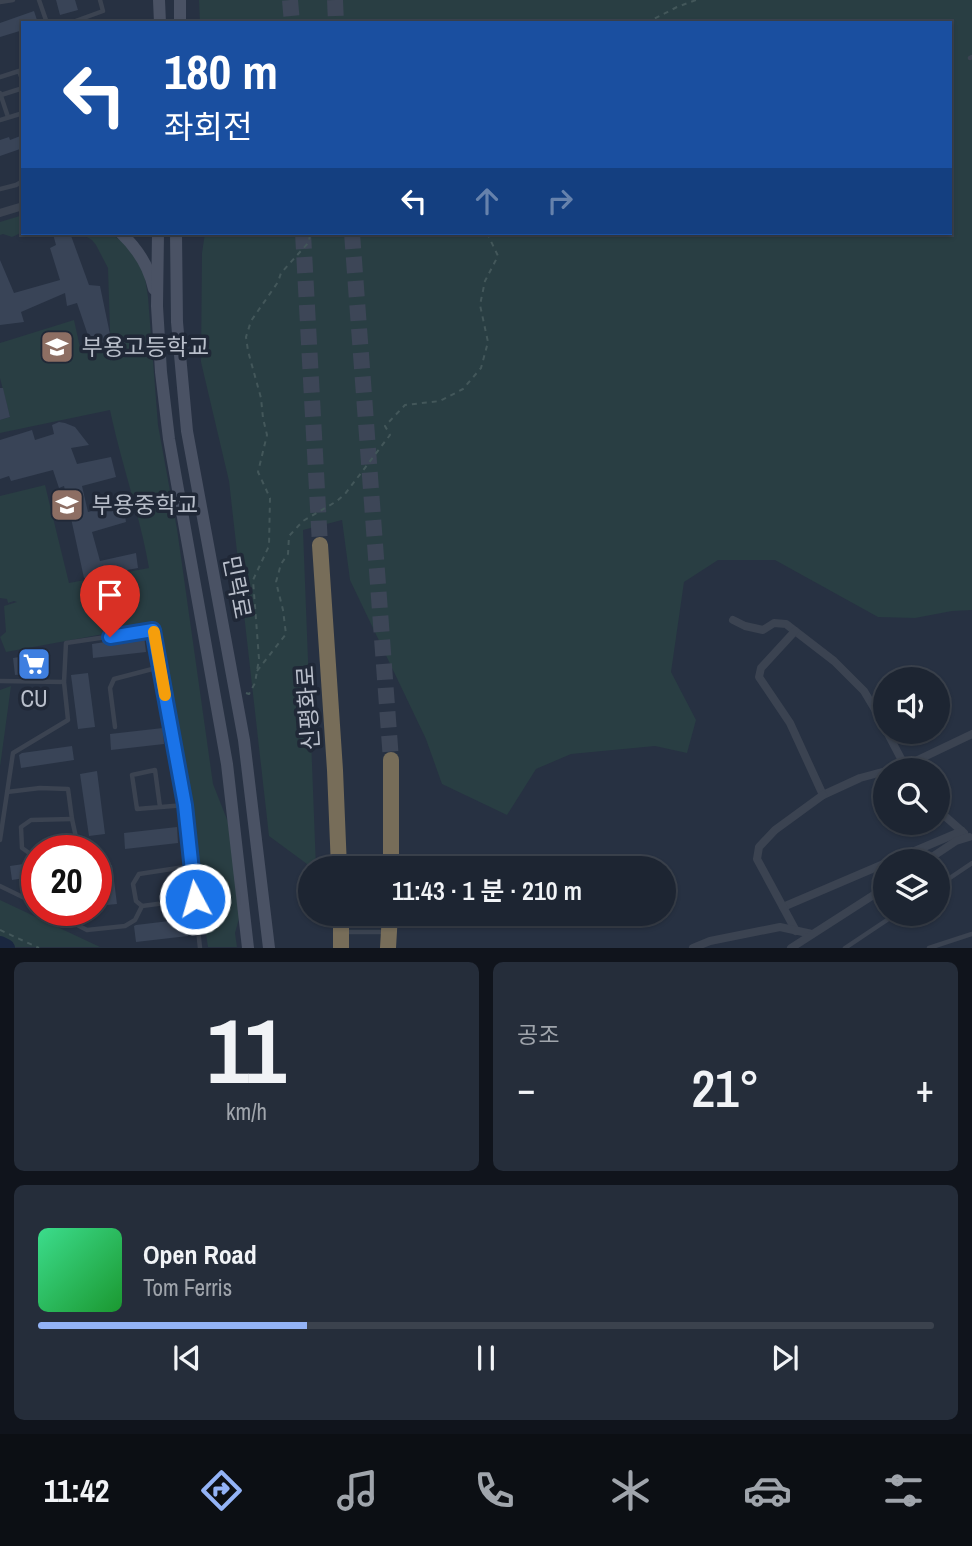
<!DOCTYPE html>
<html lang="ko">
<head>
<meta charset="utf-8">
<style>
  body { margin:0; font-family:"Archivo Narrow","Noto Sans KR",sans-serif; background:#252d3a; color:#f1f3f6; height:100vh; display:flex; flex-direction:column; font-size:26px; white-space:nowrap }
  * { box-sizing:border-box; margin:0 }
  p { font-size:23px; color:#a0a5ac }
  .icon { flex:none; width:38px; height:38px; fill:none; stroke:currentColor; stroke-width:2; stroke-linecap:round; stroke-linejoin:round }
  .map { position:relative; height:948px; overflow:hidden }
  .panel { display:flex; flex-direction:column; gap:14px; padding:14px; background:#10141c; flex:1 }
  .panel>* { flex:none }
  .guide { position:absolute; left:21px; top:21px; width:931px; height:214px; border-radius:0px; box-shadow:0 2px 5px #0004,0 0 0 2px #3b424d; background:#1a4fa0; color:#fff; overflow:hidden }
  .tools { position:absolute; left:873px; top:667px; display:grid; gap:14px }
  .tools a { display:grid; place-items:center; width:77px; height:77px; border-radius:50%; background:#1d2532; box-shadow:0 2px 5px #0004,0 0 0 2px #3b424d; font-size:35px }
  .speed { position:absolute; left:21px; top:835px; display:flex; gap:14px; font-size:35px; font-weight:700; text-align:center }
  .speed>* { display:grid; place-content:center; width:91px; height:91px; border-radius:50%; background:#1d2532; box-shadow:0 2px 5px #0004,0 0 0 2px #3b424d; line-height:1 }
  .speed .limit { border:10px solid #d22; background:#fff; color:#111 }
  .pin { position:absolute; display:grid; place-items:center; width:60px; height:60px; color:#fff; margin:-72px -30px; border-radius:50% 50% 50% 0; rotate:-45deg; box-shadow:0 0 7px #0007 }
  .pin .icon { rotate:45deg }
  .me { position:absolute; width:77px; margin:-38px; rotate:354deg; stroke-linejoin:round; filter:drop-shadow(0 0 5px #0008) }
  .turn { display:flex; align-items:center; gap:24px; height:147px; padding:0 28px; font-size:32px }
  .turn .icon { width:91px; height:91px; stroke-width:2.5 }
  .turn b { display:block; font-size:49px; line-height:60px }
  .lanes { display:flex; align-items:center; height:66px; padding:0 28px; background:#0003; justify-content:center; gap:35px; direction:ltr }
  .lanes .off { opacity:.35 }
  .big { font-size:52px; font-weight:600; line-height:1.1 }
  .panel .widget { flex:1; display:flex; flex-direction:column; justify-content:center; gap:10px; min-width:0; padding:0 24px; border-radius:10px; background:#252d3a }
  .panel .dial { align-items:center; gap:0 }
  .dial b { font-size:91px; line-height:1 }
  .song { display:flex; align-items:center; gap:21px }
  .cover { width:84px; height:84px; border-radius:10px; background:linear-gradient(135deg,hsl(150 70% 55%),hsl(130 70% 35%)) }
  .played { height:7px; border-radius:4px; background:linear-gradient(90deg,#93b3f6 30%,#3b424d 30%) }
  .keys { display:flex; justify-content:space-around; direction:ltr }
  .heat { display:flex; justify-content:space-between; align-items:center; font-size:38px; direction:ltr }
  .panel .tiles { flex:1; display:grid; gap:14px; grid-template-columns:1fr 1fr }
  .widget:last-child { grid-column:span 2 }
  .trip { position:absolute; left:298px; top:856px; width:378px; height:70px; border-radius:35px; background:#1d2532; box-shadow:0 2px 5px #0004,0 0 0 2px #3b424d; font-weight:600; line-height:70px; text-align:center }
  .dock { display:flex; height:112px; justify-content:space-around; align-items:center; background:#0c0f14; color:#a0a5ac }
  .dock .icon { width:49px; height:49px }
  .dock .current { color:#93b3f6 }
  .dock b { font-size:32px; color:#f1f3f6 }
  .map>svg:first-child { display:block }
</style>
</head>
<body>
<div class="map">
<svg width="972" height="948" viewBox="0 0 972 948">
  <rect width="100%" height="100%" fill="#273142"/>
  <!-- green -->
  <g fill="#293e43">
    <polygon points="199,0 972,0 972,610 952,611 915,618 878,617 775,560 718,560 684,582 671,672 696,720 687,753 655,746 571,754 536,769 507,815 442,784 426,739 350,580 342,520 303,530 316,868 310,868 310,874 307,864 269,836 229,481 201,362 202,253 205,233 950,233 950,23 200,23"/>
    <polygon points="23,215 23,232 12,237 3,234 0,235 0,222"/>
    <path d="M70,233h40l15,11 19,27 4,26 10,128 19,104 36,255 15,38 12,93 -5,18 2,14h-29l-50,-323 -152,28 -6,-15 6,-5 -2,-26 13,-4 -3,-1 -6,2 -1,-4 -7,-1v-102l45,-11 24,98 80,-15c-9,-53 -28,-105 -39,-158l-110,23v-13l10,-3 -10,-39v-35l74,-23 7,32 27,-5 3,14 -3,-93 -12,-23 -4,-5 -12,-7z"/>
    <polygon points="11,686 0,767 0,690"/>
    <polygon points="0,900 100,947 0,947"/>
  </g>
  <g fill="none" stroke-linecap="round" stroke-linejoin="round">
    <!-- river -->
    <polyline stroke="#1a2740" stroke-width="18" points="0,945 6,948"/>
  </g>
  <!-- building -->
  <g fill="#394457">
    <polygon points="56,0 75,0 78,10 60,15"/>
    <polygon points="34,11 38,23 23,23 23,30 0,37 0,23"/>
    <polygon points="23,135 23,148 0,156 0,140 9,137 10,140"/>
    <polygon points="70,233 89,285 100,286 111,339 92,347 77,303 67,306 65,293 21,312 24,322 0,325 0,260 14,293 60,280 50,248 56,245 53,234"/>
    <polygon points="0,388 3,388 10,417 0,420"/>
    <polygon points="59,422 65,423 75,427 89,445 71,448 77,464 111,457 116,477 82,486 88,512 123,503 126,522 92,532 100,561 136,553 138,568 84,578 64,486 59,488 53,470 11,481 9,476 0,479 0,440 32,430 35,440 54,434 52,425"/>
    <polygon points="144,636 146,652 93,658 92,644"/>
    <polygon points="29,648 33,649 35,655 46,653 48,671 15,675 13,658 26,656 25,650"/>
    <polygon points="88,673 95,727 78,729 71,675"/>
    <polygon points="163,728 164,744 111,750 110,734"/>
    <polygon points="72,746 74,760 21,768 19,755 22,753"/>
    <polygon points="97,771 105,834 89,836 80,774"/>
    <polygon points="177,827 178,843 125,849 124,833"/>
    <polygon points="37,862 37,876 12,880 10,866"/>
    <polygon points="112,865 117,904 96,906 96,892 99,891 96,867"/>
    <polygon points="186,919 188,936 136,942 134,926 136,925"/>
  </g>
  <g fill="none" stroke-linecap="round" stroke-linejoin="round">
    <!-- highway-tunnel -->
    <g stroke="#3d4657" stroke-width="16" stroke-dasharray="16 8" stroke-linecap="butt">
      <polyline points="290,0 292,23"/>
      <polyline points="335,0 336,23"/>
      <polyline points="303,233 320,545"/>
      <polyline points="352,233 391,760"/>
    </g>
    <!-- path -->
    <g stroke="#43575a" stroke-width="2" stroke-dasharray="5 5" stroke-linecap="butt">
      <polyline points="646,23 677,7 696,0"/>
      <polyline points="257,671 286,634 283,610 276,582 281,564 288,554 289,536 303,521 337,501 345,494 390,435 385,426 405,405 440,401 463,389 481,368 488,342 480,305 485,281 498,256 487,233"/>
      <polyline points="246,693 249,694 255,683 259,659 253,580 269,546 270,498 258,472 267,435 263,418 261,398 248,351 246,337 251,321 278,282 281,273 309,242 310,233"/>
      <polyline points="0,930 39,948"/>
    </g>
    <!-- lane -->
    <g stroke="#3b4351" stroke-width="4.5">
      <polyline points="39,0 47,23"/>
      <polyline points="0,2 13,0"/>
      <polyline points="70,23 103,11 100,0"/>
      <polyline points="970,58 972,57"/>
      <polyline points="0,77 19,71 23,82"/>
      <polyline points="0,93 8,117"/>
      <polyline points="1,95 23,88"/>
      <polyline points="0,120 23,113"/>
      <polyline points="0,189 16,185 23,181"/>
      <polyline points="0,681 64,682 66,643 153,630 185,805 137,809 132,775 155,770 160,807"/>
      <polyline points="115,727 110,688 114,679 160,667"/>
      <polyline points="7,792 40,788 68,789 72,819 77,842 71,849 62,850"/>
      <polyline points="185,805 200,948"/>
      <polyline points="0,840 13,753 68,720 64,682"/>
      <polyline points="37,854 32,855 22,848 21,827 31,820 72,819"/>
      <polyline points="0,886 37,904"/>
      <polyline points="938,886 972,863"/>
      <polyline points="142,906 136,901 133,884 139,874 191,866"/>
      <polyline points="48,910 87,930 125,926 135,920 142,906 195,899"/>
      <polyline points="345,932 386,932"/>
      <polyline points="845,948 896,914"/>
      <polyline points="929,948 972,934"/>
    </g>
    <!-- street -->
    <g stroke="#3b4351" stroke-width="8">
      <polyline points="0,213 23,206"/>
      <polyline points="733,620 745,626 763,630 774,623 786,624 834,661 864,691 886,728"/>
      <polyline points="795,631 761,668 759,677 790,723 823,795 860,778 886,771"/>
      <polyline points="887,732 907,770"/>
      <polyline points="891,770 905,766 972,734"/>
      <polyline points="938,810 964,833"/>
      <polyline points="891,861 962,831"/>
      <polyline points="926,861 956,841 969,837"/>
      <polyline points="783,907 886,863"/>
      <polyline points="796,931 757,859 759,847 775,830 823,795"/>
      <polyline points="693,948 710,941 780,927 812,934"/>
      <polyline points="791,948 886,887"/>
    </g>
    <!-- secondary -->
    <g stroke="#4a5264" stroke-width="12">
      <polyline points="159,0 160,23"/>
      <polyline points="180,23 180,0"/>
      <path d="M121,233c17,16 28,33 33,56"/>
      <polyline points="158,233 157,306 161,372 169,439 227,764 248,948"/>
      <polyline points="176,233 177,322 187,431 244,740 269,948"/>
    </g>
    <!-- highway -->
    <g stroke="#776d59" stroke-width="16">
      <polyline points="320,545 335,770 339,868"/>
      <polyline points="391,868 391,760"/>
      <polyline points="341,948 341,914"/>
      <polyline points="388,948 390,914"/>
    </g>
  </g>
  <g fill="none" stroke-linecap="round" stroke-linejoin="round">
    <defs>
      <polyline id="route" points="110,637 153,630 185,805 195,899"/>
    </defs>
    <!-- route casing -->
    <use href="#route" stroke="#114b97" stroke-width="18"/>
    <!-- route -->
    <use href="#route" stroke="#1a73e8" stroke-width="12"/>
    <!-- slow -->
    <polyline stroke="#f59e0b" stroke-width="12" points="154,632 165,695"/>
  </g>
  <!-- icons -->
  <defs>
    <symbol id="school-square" viewBox="-11 -11 22 22"><rect x="-9" y="-9" width="18" height="18" rx="4" fill="#8d6e63" stroke="#202837"/><path d="M0-5L7-2L0 1L-7-2ZM-4 1L0 2.5L4 1V4Q0 6-4 4Z" fill="#fff"/></symbol>
    <symbol id="supermarket-square" viewBox="-11 -11 22 22"><rect x="-9" y="-9" width="18" height="18" rx="4" fill="#3f7fe0" stroke="#202837"/><path d="M-6-5.5h2.5l.6 2H6L4.5 2H-2.5L-4.4-4H-6ZM-1.5 3.2a1.3 1.3 0 1 0 .1 0ZM3 3.2a1.3 1.3 0 1 0 .1 0Z" fill="#fff"/></symbol>
  </defs>
  <g fill-rule="evenodd">
    <use href="#school-square" x="38" y="328" width="38" height="38"/>
    <use href="#school-square" x="48" y="486" width="38" height="38"/>
    <use href="#supermarket-square" x="15" y="645" width="38" height="38"/>
  </g>
  <g text-anchor="middle" stroke-width="7" stroke-linejoin="round" paint-order="stroke">
    <!-- poi labels -->
    <g font-size="23" fill="#b9bfcb" stroke="#202837" text-anchor="start">
      <text x="82" y="355">부용고등학교</text>
      <text x="92" y="513">부용중학교</text>
      <text x="34" y="707" text-anchor="middle">CU</text>
    </g>
    <!-- street labels -->
    <g font-size="23" fill="#b9bfcb" stroke="#202837">
      <text transform="translate(237 587) rotate(79)" y="8">민락로</text>
      <text transform="translate(308 708) rotate(-94)" y="8">신평화로</text>
    </g>
  </g>
</svg>
<div class="tools">
<a><svg class="icon" aria-label="sound" viewBox="0 0 24 24"><path d="M4 9h4l5-4v14l-5-4H4zM17 9q2 3 0 6"/></svg></a>
<a><svg class="icon" aria-label="search" viewBox="0 0 24 24"><circle cx="10" cy="10" r="6"/><path d="M15 15l6 6"/></svg></a>
<a><svg class="icon" aria-label="layers" viewBox="0 0 24 24"><path d="M12 4l9 5-9 5-9-5zM3 14l9 5 9-5"/></svg></a>
</div>
<div class="speed"><div class="limit">20</div></div>
<div class="pin" style="left:110px;top:637px;background:#d93025"><svg class="icon" aria-label="arrive" viewBox="0 0 24 24"><path d="M6 21V4h12l-3 4 3 4H6"/></svg></div>
<svg class="me" style="left:195px;top:899px" viewBox="-20 -20 40 40"><circle r="17" fill="#1a73e8" stroke="#fff" stroke-width="3"/><path d="M0-11L8 9 0 5-8 9z" fill="#fff"/></svg>
<div class="trip">11:43 · 1 분 · 210 m</div>
<div class="guide">
<div class="turn"><svg class="icon" aria-label="left" viewBox="0 0 24 24"><path d="M17 20v-9H6M10 6l-5 5 5 5"/></svg><div><b>180 m</b>좌회전</div></div>
<div class="lanes"><svg class="icon" aria-label="left" viewBox="0 0 24 24"><path d="M17 20v-9H6M10 6l-5 5 5 5"/></svg><svg class="icon off" aria-label="ahead" viewBox="0 0 24 24"><path d="M12 20V5M6 11l6-6 6 6"/></svg><svg class="icon off" aria-label="right" viewBox="0 0 24 24"><path d="M7 20v-9h11M14 6l5 5-5 5"/></svg></div>
</div>
</div>
<section class="panel">
<div class="tiles">
<div class="widget dial"><b>11</b><p>km/h</p></div>
<div class="widget"><p>공조</p>
<div class="heat"><a>−</a><b class="big">21°</b><a>+</a></div>
</div>
<div class="widget">
<div class="song"><i class="cover"></i><div><b>Open Road</b><p>Tom Ferris</p></div></div>
<div class="played"></div>
<div class="keys"><svg class="icon" aria-label="previous" viewBox="0 0 24 24"><path d="M18 5L8 12l10 7zM5 5v14"/></svg><svg class="icon" aria-label="pause" viewBox="0 0 24 24"><path d="M8 5v14M16 5v14"/></svg><svg class="icon" aria-label="next" viewBox="0 0 24 24"><path d="M6 5l10 7-10 7zM19 5v14"/></svg></div>
</div>
</div>
</section>
<nav class="dock">
<b>11:42</b>
<svg class="icon current" aria-label="directions" viewBox="0 0 24 24"><path d="M12 3l9 9-9 9-9-9zM9 14v-3h6M13 9l2 2-2 2"/></svg>
<svg class="icon" aria-label="music" viewBox="0 0 24 24"><path d="M9 18V5l10-2v13"/><circle cx="6" cy="18" r="3"/><circle cx="16" cy="16" r="3"/></svg>
<svg class="icon" aria-label="phone" viewBox="0 0 24 24"><path d="M5 4h4l2 5-3 2q2 4 5 5l2-3 5 2v4C11 20 4 13 5 4z"/></svg>
<svg class="icon" aria-label="climate" viewBox="0 0 24 24"><path d="M12 3v18M4 7l16 10M4 17L20 7"/></svg>
<svg class="icon" aria-label="car" viewBox="0 0 24 24"><path d="M5 17H2v-5l4-1 3-4h7l3 4 3 1v5h-3M9 17h6M6 11h13"/><circle cx="7" cy="17" r="2"/><circle cx="17" cy="17" r="2"/></svg>
<svg class="icon" aria-label="filters" viewBox="0 0 24 24"><path d="M4 7h16M4 17h16"/><circle cx="9" cy="7" r="2"/><circle cx="15" cy="17" r="2"/></svg>
</nav>
</body>
</html>
